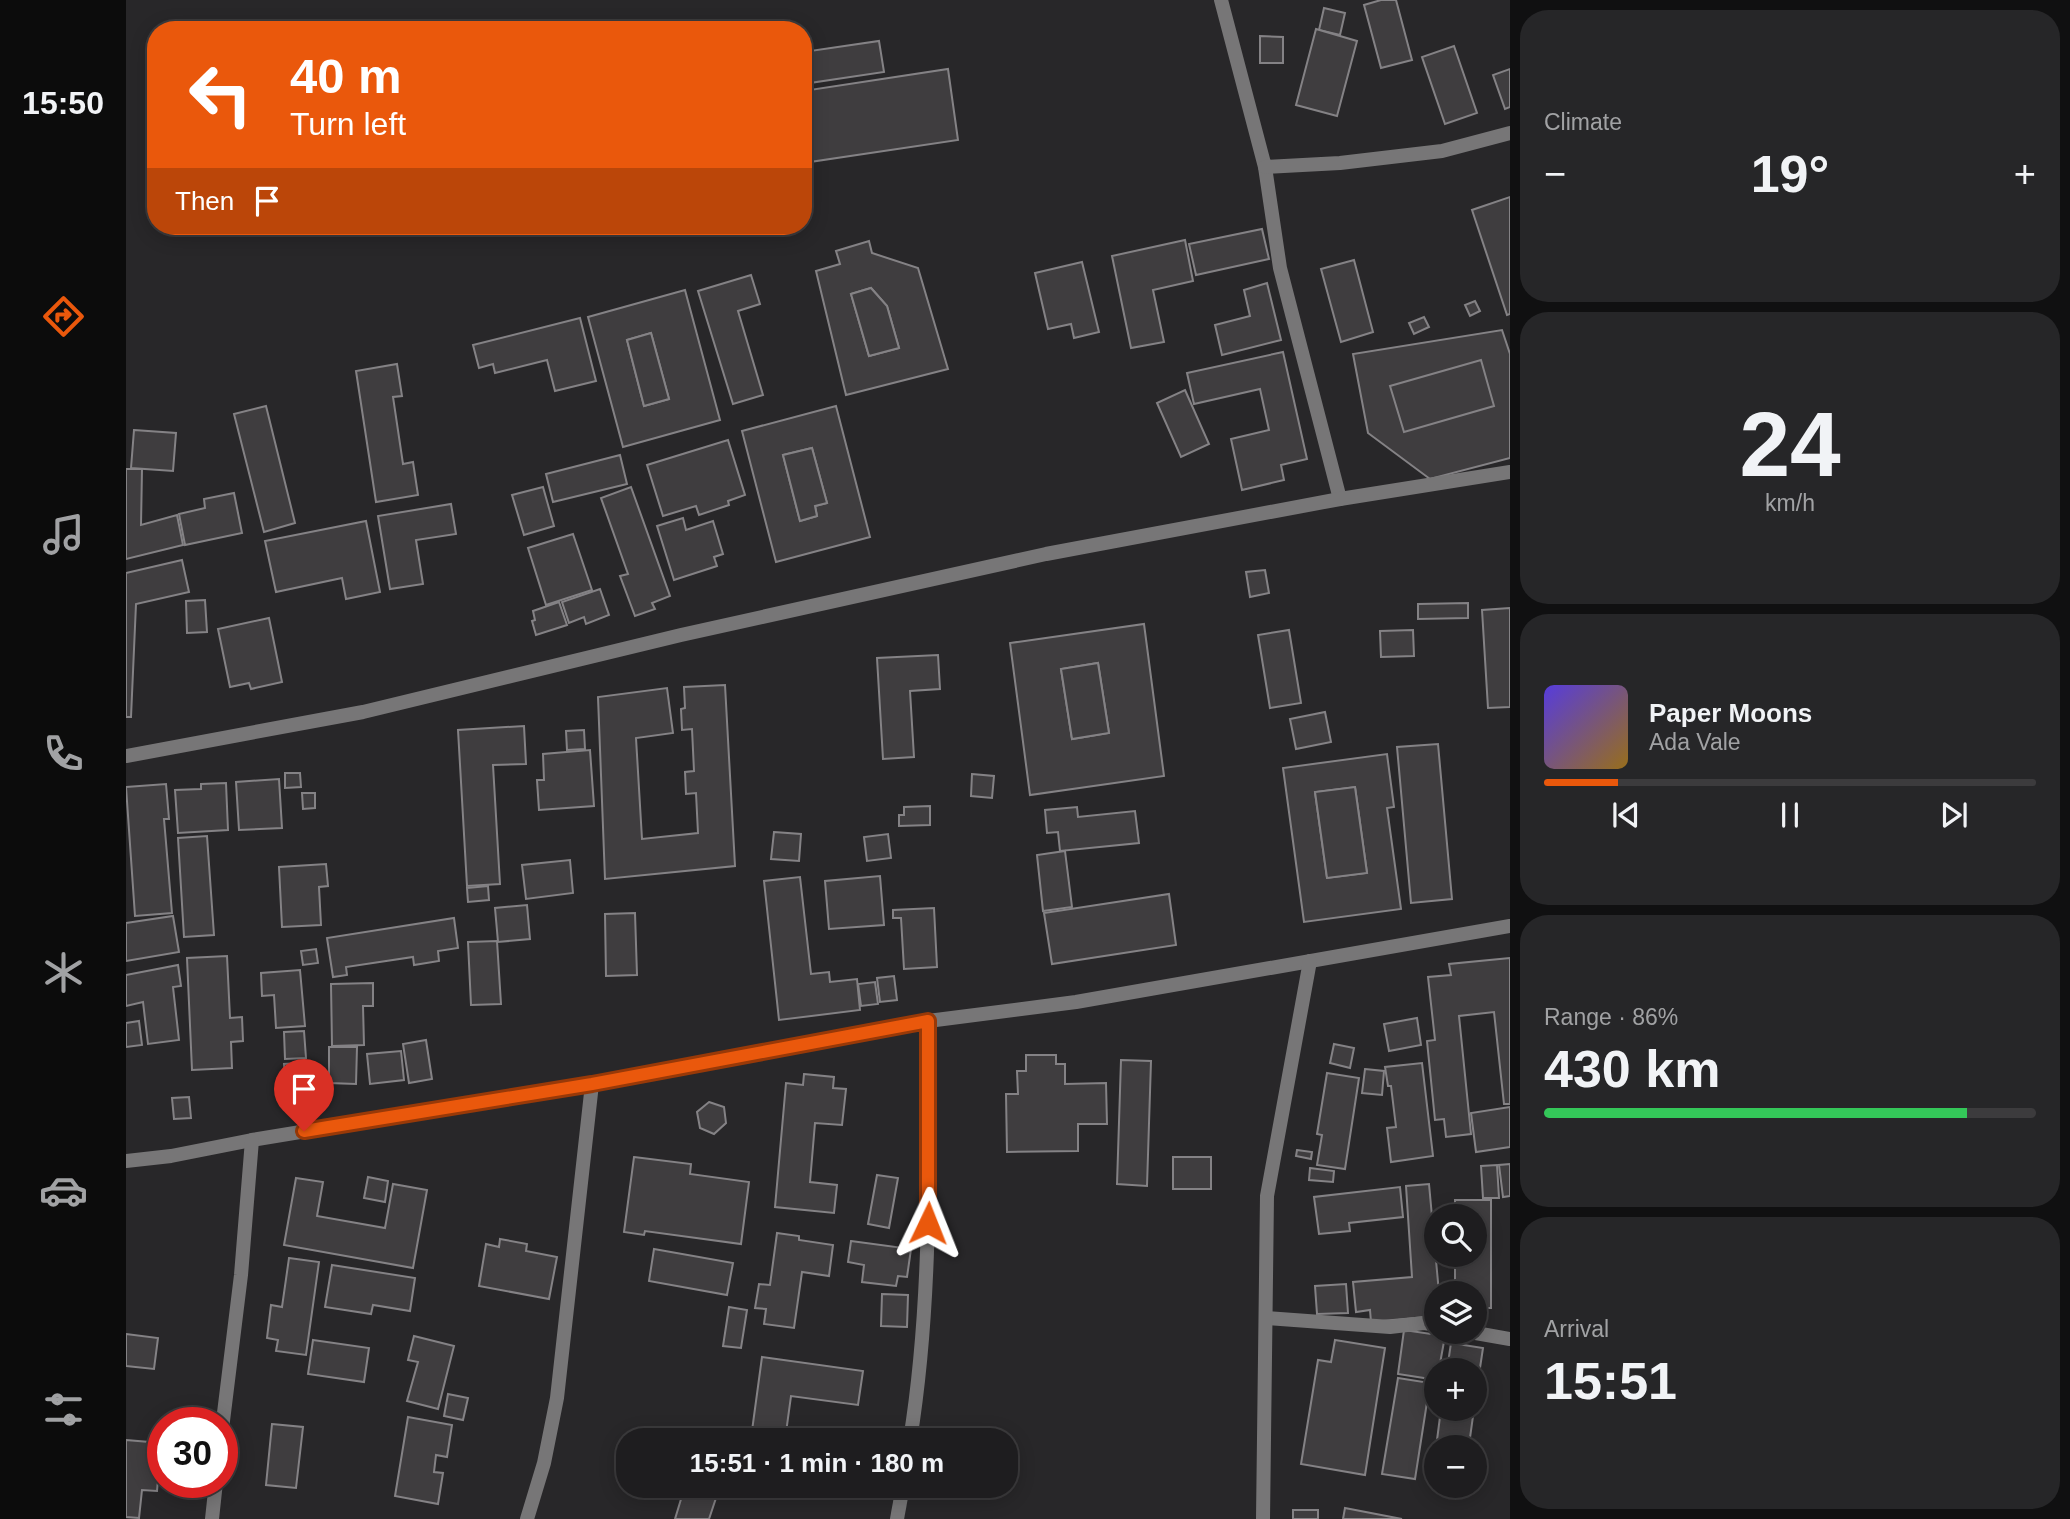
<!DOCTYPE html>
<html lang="en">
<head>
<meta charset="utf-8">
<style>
  body { margin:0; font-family:Arial,sans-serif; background:#262628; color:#f1f3f6; height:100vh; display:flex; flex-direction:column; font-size:26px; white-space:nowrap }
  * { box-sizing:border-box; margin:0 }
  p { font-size:23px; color:#a1a2a4 }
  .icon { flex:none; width:38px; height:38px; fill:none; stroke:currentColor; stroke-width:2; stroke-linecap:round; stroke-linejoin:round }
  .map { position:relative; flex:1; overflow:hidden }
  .side { display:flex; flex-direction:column; gap:10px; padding:10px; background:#101011; width:560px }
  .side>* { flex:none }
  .guide { position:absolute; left:21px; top:21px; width:665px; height:214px; border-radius:28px; box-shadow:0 4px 18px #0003,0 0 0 2px #3c3b3d; background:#ea580c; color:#fff; overflow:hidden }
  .fabs { position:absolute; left:1298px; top:1204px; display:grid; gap:14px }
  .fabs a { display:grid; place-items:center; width:63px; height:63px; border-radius:50%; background:#1e1d1f; box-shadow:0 4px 18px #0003,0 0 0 2px #3c3b3d; font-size:35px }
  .speed { position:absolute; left:21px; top:1407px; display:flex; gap:14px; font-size:35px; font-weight:700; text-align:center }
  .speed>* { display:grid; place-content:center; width:91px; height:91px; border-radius:50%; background:#1e1d1f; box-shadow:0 4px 18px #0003,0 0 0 2px #3c3b3d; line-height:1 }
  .speed .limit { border:10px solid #d22; background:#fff; color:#111 }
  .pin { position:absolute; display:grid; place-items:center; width:60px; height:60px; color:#fff; margin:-72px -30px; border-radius:50% 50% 50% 0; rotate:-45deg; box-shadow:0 0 7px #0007 }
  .pin .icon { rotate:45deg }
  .me { position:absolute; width:77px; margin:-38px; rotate:2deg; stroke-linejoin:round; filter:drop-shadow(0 0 5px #0008) }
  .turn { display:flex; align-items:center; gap:24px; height:147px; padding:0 28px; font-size:32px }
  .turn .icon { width:91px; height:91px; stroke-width:2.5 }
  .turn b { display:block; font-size:49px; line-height:60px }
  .then { display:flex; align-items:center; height:66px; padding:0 28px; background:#0003; gap:14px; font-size:26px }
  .big { font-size:52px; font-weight:700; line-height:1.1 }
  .side .tile { flex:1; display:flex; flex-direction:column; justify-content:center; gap:10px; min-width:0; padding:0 24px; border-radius:28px; background:#262628 }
  .side .dial { align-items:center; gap:0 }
  .dial b { font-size:91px; line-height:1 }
  .song { display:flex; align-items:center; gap:21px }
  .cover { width:84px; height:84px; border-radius:10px; background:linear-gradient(135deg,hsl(250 70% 55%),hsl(40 70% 35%)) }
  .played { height:7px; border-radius:4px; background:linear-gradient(90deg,#ea580c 15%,#3c3b3d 15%) }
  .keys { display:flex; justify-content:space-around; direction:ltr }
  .heat { display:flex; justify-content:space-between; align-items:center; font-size:38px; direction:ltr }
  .charge { height:10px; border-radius:5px; background:linear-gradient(90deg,#34c759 86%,#3c3b3d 0) }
  .trip { position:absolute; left:490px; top:1428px; width:402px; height:70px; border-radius:28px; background:#1e1d1f; box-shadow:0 4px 18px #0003,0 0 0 2px #3c3b3d; font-weight:700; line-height:70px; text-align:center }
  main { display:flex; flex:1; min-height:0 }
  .tab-bar { display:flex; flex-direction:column; width:126px; justify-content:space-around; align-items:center; background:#0c0c0c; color:#a1a2a4 }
  .tab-bar .icon { width:49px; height:49px }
  .tab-bar .selected { color:#ea580c }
  .tab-bar b { font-size:32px; color:#f1f3f6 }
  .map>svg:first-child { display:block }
</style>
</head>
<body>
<main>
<nav class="tab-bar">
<b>15:50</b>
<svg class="icon selected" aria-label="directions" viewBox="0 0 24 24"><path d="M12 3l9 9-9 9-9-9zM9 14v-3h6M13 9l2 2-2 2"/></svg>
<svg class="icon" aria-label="music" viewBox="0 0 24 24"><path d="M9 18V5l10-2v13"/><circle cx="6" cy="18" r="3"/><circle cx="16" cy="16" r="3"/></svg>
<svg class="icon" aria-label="phone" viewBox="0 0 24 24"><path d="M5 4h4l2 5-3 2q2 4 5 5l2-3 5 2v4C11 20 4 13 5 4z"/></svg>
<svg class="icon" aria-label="climate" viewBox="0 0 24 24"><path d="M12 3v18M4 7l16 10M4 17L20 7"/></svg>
<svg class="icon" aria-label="car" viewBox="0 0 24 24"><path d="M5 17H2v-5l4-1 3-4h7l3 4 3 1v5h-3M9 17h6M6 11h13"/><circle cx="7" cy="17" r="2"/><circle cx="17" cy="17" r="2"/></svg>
<svg class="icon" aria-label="filters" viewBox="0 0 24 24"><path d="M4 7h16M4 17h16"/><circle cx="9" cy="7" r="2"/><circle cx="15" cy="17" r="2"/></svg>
</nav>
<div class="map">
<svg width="1384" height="1519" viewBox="0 0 1384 1519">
  <rect width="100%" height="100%" fill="#282729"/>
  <!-- building -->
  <g fill="#3f3d3f" stroke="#848285" stroke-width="2" fill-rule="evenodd">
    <polygon points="1255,0 1270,0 1286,60 1255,68 1238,5"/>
    <polygon points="1198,8 1219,13 1214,35 1193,30"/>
    <polygon points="1190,29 1231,41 1211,116 1170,105"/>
    <polygon points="1134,36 1157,37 1157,63 1134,63"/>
    <polygon points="753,41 758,72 677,84 677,52"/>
    <polygon points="1328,46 1351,113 1319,124 1296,57"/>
    <polygon points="822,69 832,140 677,163 677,91"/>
    <polygon points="1384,69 1384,107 1379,109 1367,75"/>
    <polygon points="1384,197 1384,314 1381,315 1346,210"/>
    <polygon points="1136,229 1143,259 1070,275 1063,244"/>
    <polygon points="1059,240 1067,281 1027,290 1038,342 1005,348 986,256"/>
    <path d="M743,241l3,12 46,15 30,101 -102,26 -30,-124 24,-7 -4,-13zM745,288l16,18 12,42 -30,8 -18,-62z"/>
    <polygon points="1228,260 1247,332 1215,342 1195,269"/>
    <polygon points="956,262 973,332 948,338 945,324 922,329 909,273"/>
    <polygon points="625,275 634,304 612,311 637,395 607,404 572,291"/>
    <polygon points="1141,283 1155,340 1096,355 1089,325 1124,316 1118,290"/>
    <polygon points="745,288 761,306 773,348 743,356 725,294"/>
    <path d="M559,290l35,130 -97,27 -35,-130zM525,333l18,66 -25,7 -17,-66z"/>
    <polygon points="1349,301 1354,311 1344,316 1339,305"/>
    <polygon points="1298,317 1303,327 1288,334 1283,323"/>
    <polygon points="454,318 470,381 429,391 421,360 369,373 367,364 353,368 347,345"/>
    <polygon points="1376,330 1384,354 1384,458 1304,479 1242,433 1227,354"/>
    <polygon points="525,333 543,399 518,406 501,340"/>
    <polygon points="1157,352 1181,459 1155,465 1158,480 1116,490 1105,439 1143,430 1134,389 1068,404 1061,373"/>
    <polygon points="1355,360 1368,406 1278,432 1264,386"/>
    <polygon points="271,364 276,396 267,397 277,464 287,462 292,495 250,502 230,371"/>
    <polygon points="1059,390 1083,444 1055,457 1031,403"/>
    <polygon points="140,406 169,523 138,532 108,414"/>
    <path d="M710,406l34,131 -94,25 -34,-131zM686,448l15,55 -12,3 2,10 -17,5 -17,-66z"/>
    <polygon points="8,430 50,433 47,471 5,468"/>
    <polygon points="602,440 619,495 602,501 603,505 573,515 570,506 537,516 521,465"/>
    <polygon points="686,448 701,503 689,506 691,516 674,521 657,455"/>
    <polygon points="494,455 501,484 427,502 420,474"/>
    <polygon points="0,469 16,469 15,525 51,515 57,545 0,559"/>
    <polygon points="417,487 428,526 398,535 386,495"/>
    <polygon points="505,487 544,596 526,603 529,609 509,616 494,576 502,574 475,498"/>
    <polygon points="108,493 116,533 59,545 53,514 79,508 78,499"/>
    <polygon points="325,504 330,534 290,540 297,584 264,589 252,516"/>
    <polygon points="557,518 560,530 587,521 597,554 588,557 591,566 548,580 531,526"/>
    <polygon points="240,521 254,592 220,599 216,578 150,592 139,541"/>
    <polygon points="447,534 466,590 420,605 402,548"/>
    <polygon points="56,560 63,592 10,604 5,717 0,717 0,573"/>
    <polygon points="1139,570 1143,593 1124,597 1120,572"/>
    <polygon points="474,589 483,615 460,624 458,617 443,623 436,602"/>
    <polygon points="79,600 81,632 61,633 60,601"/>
    <polygon points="433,602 441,625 410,635 406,621 409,620 407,611"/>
    <polygon points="1342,603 1342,618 1292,619 1292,604"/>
    <polygon points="1384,608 1384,707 1362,708 1356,610"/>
    <polygon points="143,618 156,682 125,689 123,683 104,687 92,629"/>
    <path d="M1018,624l20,152 -134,19 -20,-152zM972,663l11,70 -37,6 -11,-70z"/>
    <polygon points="1163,630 1175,703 1144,708 1132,635"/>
    <polygon points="1287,630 1288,656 1255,657 1254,631"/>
    <polygon points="812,655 814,689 784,691 788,757 757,759 751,658"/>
    <polygon points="972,663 983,733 946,739 935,669"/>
    <polygon points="599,685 609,866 479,879 472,697 541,688 547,733 510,738 516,839 572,833 570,793 560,794 559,772 568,771 566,729 556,730 555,709 559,708 558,687"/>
    <polygon points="1199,712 1205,742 1170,749 1164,719"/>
    <polygon points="398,726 400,764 367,765 374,884 341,886 332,730"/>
    <polygon points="458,730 459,749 441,750 440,731"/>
    <polygon points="1312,744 1326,899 1285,903 1271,747"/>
    <polygon points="464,750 468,806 413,810 411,780 418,780 417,754"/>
    <path d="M1261,754l7,53 -7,1 14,101 -97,13 -21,-154zM1229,787l12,86 -40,5 -12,-86z"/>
    <polygon points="159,773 174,773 175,787 159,788"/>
    <polygon points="846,774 868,776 866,798 845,796"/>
    <polygon points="153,779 156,828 113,830 110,782"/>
    <polygon points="100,783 102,830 52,833 49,790 75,789 75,784"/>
    <polygon points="40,784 43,819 38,819 46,913 9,916 0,787"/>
    <polygon points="1229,787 1241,873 1201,878 1189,792"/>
    <polygon points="176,793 189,793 189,808 177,809"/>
    <polygon points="804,806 804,825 773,826 773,815 778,815 778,807"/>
    <polygon points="951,807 952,817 1009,811 1013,843 934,851 932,832 921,833 919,810"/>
    <polygon points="648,832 675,834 673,861 645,859"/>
    <polygon points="762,834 765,858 741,861 738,837"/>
    <polygon points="81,836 88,935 58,937 52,838"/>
    <polygon points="939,851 946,907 917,911 911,855"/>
    <polygon points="444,860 447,893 400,899 396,865"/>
    <polygon points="200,864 202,886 193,887 195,925 156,927 153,867"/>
    <polygon points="754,876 758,925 703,929 699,881"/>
    <polygon points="674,877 685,974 703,972 704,982 731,979 734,1010 653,1020 638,881"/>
    <polygon points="362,886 363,900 342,902 341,888"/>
    <polygon points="1043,894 1050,945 926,964 918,913"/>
    <polygon points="401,905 404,939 372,942 369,908"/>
    <polygon points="808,908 811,967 778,969 775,918 767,918 767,910"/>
    <polygon points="509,913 511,975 480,976 479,914"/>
    <polygon points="47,916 53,952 0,961 0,923"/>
    <polygon points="328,918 332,948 312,951 313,961 288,965 287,957 220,967 221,975 207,977 201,938"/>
    <polygon points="371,941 375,1004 345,1005 342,942"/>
    <polygon points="190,949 192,963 177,965 175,951"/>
    <polygon points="101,956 104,1018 116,1017 117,1041 105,1042 106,1068 66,1070 61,958"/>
    <polygon points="1384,958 1384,1104 1378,1104 1368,1012 1333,1016 1345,1134 1320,1137 1318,1119 1309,1120 1301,1041 1309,1040 1302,977 1325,975 1323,964"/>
    <polygon points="52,965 55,986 47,987 53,1040 22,1044 17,1002 0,1006 0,975"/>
    <polygon points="174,970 179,1026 150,1028 148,995 136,996 135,973"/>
    <polygon points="768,976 771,1000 754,1002 751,978"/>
    <polygon points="749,982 752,1004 735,1006 732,984"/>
    <polygon points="247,983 247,1006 237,1006 238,1045 206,1046 205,984"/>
    <polygon points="1291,1018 1295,1045 1263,1051 1258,1024"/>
    <polygon points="13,1021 16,1045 0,1047 0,1023"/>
    <polygon points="178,1031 180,1058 159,1059 158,1032"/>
    <polygon points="300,1040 306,1079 283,1083 277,1044"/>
    <polygon points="1208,1044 1228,1048 1224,1068 1204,1063"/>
    <polygon points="203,1047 231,1047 230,1084 203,1083"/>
    <polygon points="275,1051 278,1080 244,1084 241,1054"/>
    <polygon points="900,1055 930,1055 930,1064 939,1064 939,1084 980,1083 981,1124 952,1124 952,1151 881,1152 880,1094 892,1094 891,1071 900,1071"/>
    <polygon points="995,1060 1025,1061 1021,1186 991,1184"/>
    <polygon points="188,1062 191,1103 161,1105 158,1064"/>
    <polygon points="1296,1063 1307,1156 1265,1162 1261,1128 1270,1127 1265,1086 1262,1086 1259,1067"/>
    <polygon points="1239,1069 1258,1071 1256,1095 1236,1093"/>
    <polygon points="1201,1073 1233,1078 1219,1169 1191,1165 1196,1135 1191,1134"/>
    <polygon points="678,1074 708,1077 707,1088 720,1089 716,1125 689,1123 684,1182 711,1185 708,1213 649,1207 660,1083 677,1085"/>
    <polygon points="63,1097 65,1118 48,1119 46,1098"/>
    <polygon points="583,1102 598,1107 600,1123 588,1134 574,1128 571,1112"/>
    <polygon points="1384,1107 1384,1147 1350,1152 1345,1113"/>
    <polygon points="1171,1150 1186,1152 1185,1159 1170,1156"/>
    <polygon points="508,1157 565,1164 564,1174 623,1182 615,1244 519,1231 518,1235 498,1232"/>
    <rect x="1047" y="1157" width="38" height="32"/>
    <polygon points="1384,1164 1384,1196 1377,1197 1373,1165"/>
    <polygon points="1371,1165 1373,1198 1357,1198 1355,1166"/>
    <polygon points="1184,1168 1208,1171 1207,1182 1183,1180"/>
    <polygon points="751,1175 772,1178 763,1228 742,1224"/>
    <polygon points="242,1177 262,1181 259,1202 238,1198"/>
    <polygon points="170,1178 197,1182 191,1216 259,1228 267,1184 301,1190 287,1268 158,1245"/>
    <polygon points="1303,1184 1313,1293 1311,1293 1311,1316 1245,1322 1244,1310 1230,1312 1227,1282 1286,1277 1280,1186"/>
    <polygon points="1274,1187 1277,1217 1223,1223 1224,1231 1193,1234 1188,1197"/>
    <polygon points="1329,1200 1365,1200 1365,1308 1349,1308 1349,1293 1329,1293 1329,1255 1349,1255 1349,1216 1329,1216"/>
    <polygon points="651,1233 673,1236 673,1240 707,1245 703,1276 676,1272 668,1328 638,1324 640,1309 629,1308 633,1284 644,1285"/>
    <polygon points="374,1239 401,1244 400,1251 431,1257 423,1299 353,1286 360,1244 373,1247"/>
    <polygon points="725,1241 785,1249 781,1277 772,1276 770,1286 736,1282 738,1265 722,1262"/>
    <polygon points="528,1249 607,1263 601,1295 523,1281"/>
    <polygon points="163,1258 193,1262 180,1355 150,1351 152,1340 141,1338 145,1305 156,1307"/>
    <polygon points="206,1265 289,1278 284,1311 247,1305 245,1314 199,1307"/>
    <polygon points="1220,1284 1222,1313 1191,1314 1189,1286"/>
    <polygon points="756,1294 782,1295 781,1327 755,1326"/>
    <polygon points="603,1307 621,1310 615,1348 597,1346"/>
    <polygon points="1278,1330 1319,1336 1311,1380 1272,1374"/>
    <polygon points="0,1334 32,1338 28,1369 0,1366"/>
    <polygon points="288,1336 328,1346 312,1409 281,1401 292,1362 282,1360"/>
    <polygon points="187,1340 243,1348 238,1382 182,1374"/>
    <polygon points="1209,1340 1259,1348 1239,1475 1175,1464 1192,1360 1205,1362"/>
    <polygon points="1325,1343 1357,1348 1349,1401 1349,1370 1321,1370"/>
    <polygon points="636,1357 737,1371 732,1405 665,1396 659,1440 625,1438"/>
    <polygon points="1272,1378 1304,1383 1289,1479 1256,1474"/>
    <polygon points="322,1394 342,1398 337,1420 318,1416"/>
    <polygon points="1315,1409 1348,1409 1343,1445 1311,1440"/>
    <polygon points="282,1417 326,1425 321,1457 310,1455 308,1472 317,1473 312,1504 269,1496"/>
    <polygon points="146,1424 177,1427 170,1488 140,1485"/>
    <polygon points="0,1440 35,1443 31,1491 16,1490 13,1518 0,1517"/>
    <polygon points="559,1486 594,1486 583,1519 549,1519"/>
    <polygon points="1219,1508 1276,1519 1217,1519"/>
    <rect x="1167" y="1510" width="25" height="9"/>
  </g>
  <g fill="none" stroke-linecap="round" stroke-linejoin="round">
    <!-- minor -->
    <g stroke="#777677" stroke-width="14">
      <polyline points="1095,0 1139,167 1154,268 1214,499"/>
      <polyline points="1139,167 1214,163 1316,151 1384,133"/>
      <polyline points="0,756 237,712 555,635 920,554 1214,499 1384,472"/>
      <polyline points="0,1161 45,1156 126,1140 466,1084 802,1021 950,1002 1384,926"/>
      <polyline points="1140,1318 1264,1327 1298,1323 1311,1325"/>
      <polyline points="1344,1332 1384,1339"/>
      <polyline points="96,1429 115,1275 126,1140"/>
      <path d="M784,1440c22,-136 19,-281 18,-419"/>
      <polyline points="86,1519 90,1482"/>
      <polyline points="401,1519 418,1463 431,1398 466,1084"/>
      <polyline points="771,1519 777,1486"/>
      <polyline points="1137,1519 1141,1196 1184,961"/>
    </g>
  </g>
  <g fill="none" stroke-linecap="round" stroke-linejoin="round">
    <defs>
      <polyline id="route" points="178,1131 466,1084 802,1021 802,1223"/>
    </defs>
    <!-- route casing -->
    <use href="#route" stroke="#983908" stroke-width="18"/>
    <!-- route -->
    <use href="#route" stroke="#ea580c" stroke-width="12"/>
  </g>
</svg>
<div class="fabs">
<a><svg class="icon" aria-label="search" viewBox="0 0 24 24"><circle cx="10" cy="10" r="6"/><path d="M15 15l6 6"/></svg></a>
<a><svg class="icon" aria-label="layers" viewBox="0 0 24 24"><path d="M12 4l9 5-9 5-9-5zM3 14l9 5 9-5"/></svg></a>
<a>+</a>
<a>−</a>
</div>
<div class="speed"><div class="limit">30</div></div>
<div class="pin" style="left:178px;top:1131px;background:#d93025"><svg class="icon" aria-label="arrive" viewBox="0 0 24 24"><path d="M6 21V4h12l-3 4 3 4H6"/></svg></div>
<svg class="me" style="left:802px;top:1223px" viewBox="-20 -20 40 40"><path d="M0-17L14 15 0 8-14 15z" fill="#ea580c" stroke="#fff" stroke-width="4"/></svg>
<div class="trip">15:51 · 1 min · 180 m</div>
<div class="guide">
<div class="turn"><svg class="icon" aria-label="left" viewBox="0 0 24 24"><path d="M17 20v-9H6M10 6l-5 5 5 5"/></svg><div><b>40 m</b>Turn left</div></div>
<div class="then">Then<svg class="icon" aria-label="arrive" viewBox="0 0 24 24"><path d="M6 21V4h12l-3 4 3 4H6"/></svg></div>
</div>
</div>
<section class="side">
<div class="tile"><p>Climate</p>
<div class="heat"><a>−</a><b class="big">19°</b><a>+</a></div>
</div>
<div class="tile dial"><b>24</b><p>km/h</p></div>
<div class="tile">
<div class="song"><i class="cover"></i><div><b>Paper Moons</b><p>Ada Vale</p></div></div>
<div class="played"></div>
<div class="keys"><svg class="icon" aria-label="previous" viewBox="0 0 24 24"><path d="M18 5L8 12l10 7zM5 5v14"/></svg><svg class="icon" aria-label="pause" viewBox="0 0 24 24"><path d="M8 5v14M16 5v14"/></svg><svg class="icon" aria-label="next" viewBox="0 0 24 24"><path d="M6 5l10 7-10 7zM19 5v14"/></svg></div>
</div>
<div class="tile"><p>Range · 86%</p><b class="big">430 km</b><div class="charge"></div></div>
<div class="tile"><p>Arrival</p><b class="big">15:51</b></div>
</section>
</main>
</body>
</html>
